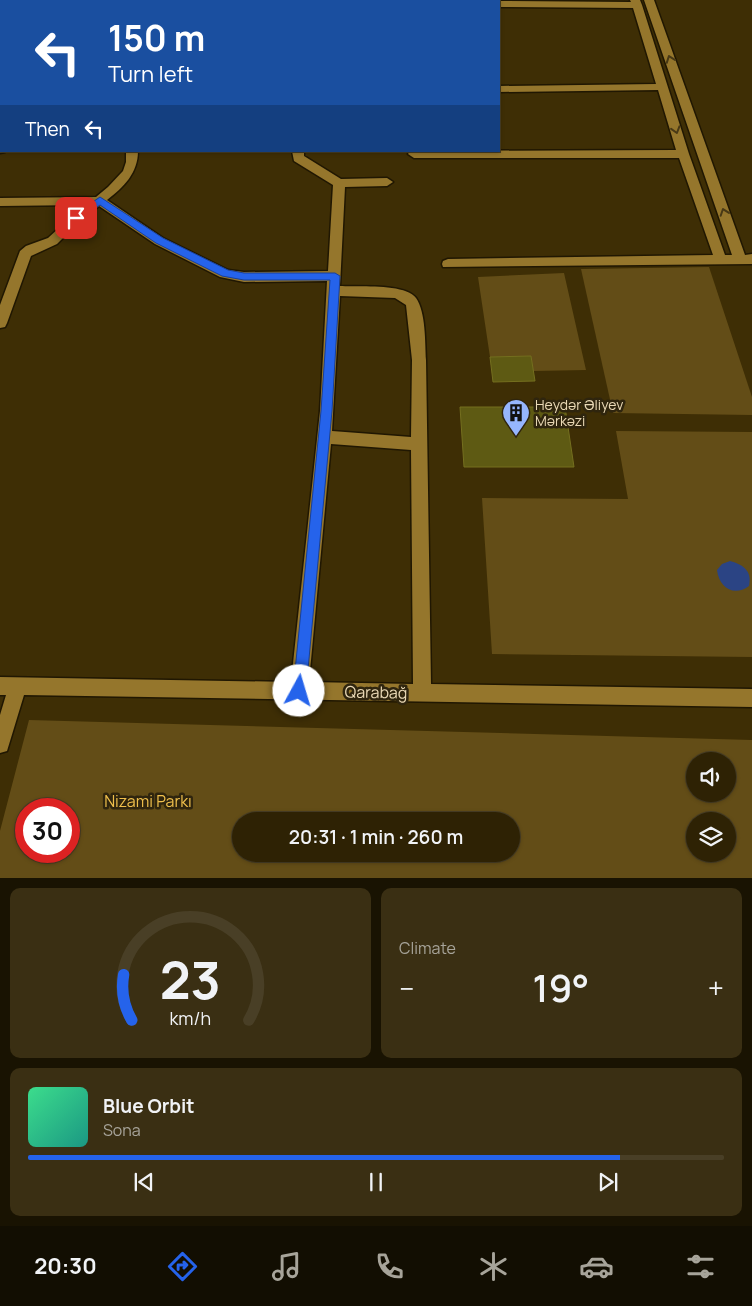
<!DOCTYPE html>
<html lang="en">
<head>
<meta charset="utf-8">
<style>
  body { margin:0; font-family:Manrope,sans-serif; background:#3a2f13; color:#f1f3f6; height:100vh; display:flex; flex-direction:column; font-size:19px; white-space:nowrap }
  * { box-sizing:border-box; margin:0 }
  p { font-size:16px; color:#a7a49a }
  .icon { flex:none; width:28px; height:28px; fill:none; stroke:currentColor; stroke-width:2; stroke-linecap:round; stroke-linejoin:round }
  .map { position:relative; height:878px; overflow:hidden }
  .drawer { display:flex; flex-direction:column; gap:10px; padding:10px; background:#191302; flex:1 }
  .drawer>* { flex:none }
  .top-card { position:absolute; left:0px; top:0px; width:500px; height:152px; box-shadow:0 1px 4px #0004,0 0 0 1px #493f26; background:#1a4fa0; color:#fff; overflow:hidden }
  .buttons { position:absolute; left:686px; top:752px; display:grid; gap:10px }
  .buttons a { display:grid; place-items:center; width:50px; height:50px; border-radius:50%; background:#2e2204; box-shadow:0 1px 4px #0004,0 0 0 1px #493f26; font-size:25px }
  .speed { position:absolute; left:15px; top:798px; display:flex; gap:10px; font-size:25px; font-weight:700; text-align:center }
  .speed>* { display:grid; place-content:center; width:65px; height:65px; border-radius:50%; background:#2e2204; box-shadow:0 1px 4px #0004,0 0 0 1px #493f26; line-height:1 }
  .speed .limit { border:8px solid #d22; background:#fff; color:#111 }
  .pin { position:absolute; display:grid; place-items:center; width:42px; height:42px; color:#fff; margin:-21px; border-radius:10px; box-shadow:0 2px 8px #0006 }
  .me { position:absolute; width:55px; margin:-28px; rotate:6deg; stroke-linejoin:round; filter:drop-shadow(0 0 4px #0008) }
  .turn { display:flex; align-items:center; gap:18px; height:105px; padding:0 25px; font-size:22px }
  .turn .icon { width:65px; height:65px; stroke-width:2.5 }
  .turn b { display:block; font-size:35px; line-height:42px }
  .then { display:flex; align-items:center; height:48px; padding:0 25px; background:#0003; gap:10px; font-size:19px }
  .big { font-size:38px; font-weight:600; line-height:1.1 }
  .drawer .tile { flex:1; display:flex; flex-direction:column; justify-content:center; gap:8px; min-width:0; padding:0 18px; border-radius:10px; background:#3a2f13 }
  .drawer .dial { align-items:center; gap:0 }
  .dial svg { height:130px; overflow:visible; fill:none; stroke:#493f26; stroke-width:7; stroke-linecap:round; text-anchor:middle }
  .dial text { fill:#f1f3f6; stroke:none }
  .song { display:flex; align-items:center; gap:15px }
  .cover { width:60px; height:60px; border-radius:8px; background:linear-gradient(135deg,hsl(150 70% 55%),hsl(170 70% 35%)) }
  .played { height:5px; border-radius:2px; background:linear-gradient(90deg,#2563eb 85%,#493f26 85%) }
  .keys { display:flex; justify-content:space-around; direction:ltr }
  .heat { display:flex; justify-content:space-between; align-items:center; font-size:28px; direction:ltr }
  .drawer .tiles { flex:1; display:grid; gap:10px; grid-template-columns:1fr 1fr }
  .tile:last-child { grid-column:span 2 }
  .trip { position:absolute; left:232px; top:812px; width:288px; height:50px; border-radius:25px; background:#2e2204; box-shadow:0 1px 4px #0004,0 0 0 1px #493f26; font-weight:600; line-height:50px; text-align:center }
  .menu { display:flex; height:80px; justify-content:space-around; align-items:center; background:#120e02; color:#a7a49a }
  .menu .icon { width:35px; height:35px }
  .menu .current { color:#2563eb }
  .menu b { font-size:22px; color:#f1f3f6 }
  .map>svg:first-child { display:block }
</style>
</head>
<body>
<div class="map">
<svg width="752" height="879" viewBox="0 0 752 879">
  <rect width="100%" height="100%" fill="#3e2e05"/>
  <!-- green -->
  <g fill="#634d17" fill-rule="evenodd">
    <polygon points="709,267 752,397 752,415 613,413 581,269"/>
    <polygon points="564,273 586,370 533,371 531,356 490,357 478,277"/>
    <polygon points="616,431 752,432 752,657 492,654 482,498 628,499"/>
    <path d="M29,720l723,20v138h-752v-47zM695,761h33v33h-33zM26,809h43v42h-43zM241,821h270v33h-270zM695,821h33v33h-33z"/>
  </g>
  <!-- water -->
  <path fill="#2b4484" d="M730,561c14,4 22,10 19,25 -15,11 -30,2 -32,-16l5,-6z"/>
  <!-- building -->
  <g fill="#5e5a13" stroke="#746f1f">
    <polygon points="531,356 535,381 493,382 490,357"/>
    <polygon points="460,407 565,407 574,467 464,467"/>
  </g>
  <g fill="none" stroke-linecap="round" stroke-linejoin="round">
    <defs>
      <g id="minor">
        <rect x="130" y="0" width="10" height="1"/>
        <polygon points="630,0 640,0 642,5 689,154 725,255 732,255 644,0 654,0 745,255 752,254 752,264 443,267 442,264 443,261 448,259 713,255 679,158 414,158 408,154 410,151 676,150 658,90 499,92 499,86 656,84 633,8 499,7 498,1 631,2"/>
        <rect x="0" y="27" width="1" height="6"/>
        <polygon points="0,145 1,151 5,152 0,153"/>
        <path d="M126,151h12c0,22 -14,36 -31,49l56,38 65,32 16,2 84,-1 5,-86 -39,-24 -2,-10h12v5l37,23 46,-1 6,4 -6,4 -42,1 -5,99c18,1 65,-3 76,12 10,14 9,45 10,62l5,324 321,5v18l-728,-12 -17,56 -7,2v-38l6,-20h-6v-18l291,5 29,-271 7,-130 -83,1 -24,-5 -65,-33 -56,-38 -20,16 -22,22 -26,12 -24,67 -2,4 -5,1v-23l20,-54 6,-5 22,-8 36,-33 -84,1v-8l96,-1 12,-10 15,-16 3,-9zM340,296l55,2 11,7 6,55 -1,77 -79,-6zM331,444l80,6 2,234 -104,-2z"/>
      </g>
    </defs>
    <!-- minor casing -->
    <use href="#minor" stroke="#201702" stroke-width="3"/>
    <!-- minor -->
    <use href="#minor" fill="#95762c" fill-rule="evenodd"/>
  </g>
  <!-- one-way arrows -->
  <defs><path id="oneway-chevron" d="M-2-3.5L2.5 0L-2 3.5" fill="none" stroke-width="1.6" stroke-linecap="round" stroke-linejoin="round" transform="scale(1.25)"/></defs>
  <g stroke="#483916">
    <use href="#oneway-chevron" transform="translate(670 59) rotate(-110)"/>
    <use href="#oneway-chevron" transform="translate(676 130) rotate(73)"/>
    <use href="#oneway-chevron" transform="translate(724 212) rotate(-109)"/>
  </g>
  <!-- route -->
  <polygon fill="#2563eb" stroke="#184099" points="100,197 163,238 228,270 244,273 335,273 340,276 332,411 306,691 304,696 299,698 295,696 293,691 321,411 330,280 244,280 222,276 156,243 100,205 79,220 72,220 72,216"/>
  <!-- icons -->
  <defs>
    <symbol id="building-pin" viewBox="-11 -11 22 30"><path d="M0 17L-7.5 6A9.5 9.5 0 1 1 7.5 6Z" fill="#96b6fd" stroke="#2f250e"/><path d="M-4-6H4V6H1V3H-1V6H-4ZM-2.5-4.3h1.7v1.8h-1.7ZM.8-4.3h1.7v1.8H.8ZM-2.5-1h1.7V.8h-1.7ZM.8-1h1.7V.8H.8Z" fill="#111"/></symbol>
  </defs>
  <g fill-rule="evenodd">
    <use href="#building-pin" x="500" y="397" width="32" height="43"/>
  </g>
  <g text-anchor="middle" stroke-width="5" stroke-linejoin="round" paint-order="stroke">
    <!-- poi labels -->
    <g font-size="14" fill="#ead9b6" stroke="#2f250e" text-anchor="start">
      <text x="535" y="410">Heydər Əliyev<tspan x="535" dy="16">Mərkəzi</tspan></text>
    </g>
    <!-- near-street labels -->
    <g font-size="16" fill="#ead9b6" stroke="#2f250e">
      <text transform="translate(376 692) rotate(1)" y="6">Qarabağ</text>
    </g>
    <!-- near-park labels -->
    <g font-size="16" fill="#efbf4c" stroke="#2f250e">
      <text x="148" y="807">Nizami Parkı</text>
    </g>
  </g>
</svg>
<div class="buttons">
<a><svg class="icon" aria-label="sound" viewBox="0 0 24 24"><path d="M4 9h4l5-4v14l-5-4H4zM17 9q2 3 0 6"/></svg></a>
<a><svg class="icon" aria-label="layers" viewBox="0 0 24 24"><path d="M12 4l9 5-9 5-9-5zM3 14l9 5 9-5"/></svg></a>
</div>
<div class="speed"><div class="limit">30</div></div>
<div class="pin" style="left:76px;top:218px;background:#d93025"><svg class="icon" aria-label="arrive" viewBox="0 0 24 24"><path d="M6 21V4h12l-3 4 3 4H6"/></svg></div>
<svg class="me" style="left:299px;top:691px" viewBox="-20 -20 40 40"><circle r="19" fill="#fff"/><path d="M0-13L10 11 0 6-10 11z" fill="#2563eb"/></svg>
<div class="trip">20:31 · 1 min · 260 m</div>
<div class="top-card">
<div class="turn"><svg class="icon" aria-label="left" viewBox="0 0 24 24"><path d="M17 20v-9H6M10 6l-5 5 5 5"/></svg><div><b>150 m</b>Turn left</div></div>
<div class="then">Then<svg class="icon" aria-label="left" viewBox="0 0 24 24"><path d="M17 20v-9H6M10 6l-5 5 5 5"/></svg></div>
</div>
</div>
<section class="drawer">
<div class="tiles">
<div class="tile dial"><svg viewBox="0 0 100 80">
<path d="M14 69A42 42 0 1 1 86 69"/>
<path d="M14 69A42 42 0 0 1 9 41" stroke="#2563eb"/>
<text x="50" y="56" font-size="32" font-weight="700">23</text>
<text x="50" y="72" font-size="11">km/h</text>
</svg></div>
<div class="tile"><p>Climate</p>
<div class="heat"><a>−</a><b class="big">19°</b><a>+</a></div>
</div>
<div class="tile">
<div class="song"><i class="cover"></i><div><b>Blue Orbit</b><p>Sona</p></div></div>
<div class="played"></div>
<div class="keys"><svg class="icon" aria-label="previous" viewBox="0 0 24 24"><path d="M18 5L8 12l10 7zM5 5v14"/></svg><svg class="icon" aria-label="pause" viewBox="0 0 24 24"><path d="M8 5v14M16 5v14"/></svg><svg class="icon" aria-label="next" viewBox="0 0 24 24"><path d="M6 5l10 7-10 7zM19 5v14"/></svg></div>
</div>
</div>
</section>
<nav class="menu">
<b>20:30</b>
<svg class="icon current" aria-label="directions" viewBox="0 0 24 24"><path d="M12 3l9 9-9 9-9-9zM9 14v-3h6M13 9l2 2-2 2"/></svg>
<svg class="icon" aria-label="music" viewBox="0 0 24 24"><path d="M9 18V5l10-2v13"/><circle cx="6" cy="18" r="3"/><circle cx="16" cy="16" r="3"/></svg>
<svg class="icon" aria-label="phone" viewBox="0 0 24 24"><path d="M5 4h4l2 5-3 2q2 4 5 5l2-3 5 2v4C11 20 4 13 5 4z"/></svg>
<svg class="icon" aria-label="climate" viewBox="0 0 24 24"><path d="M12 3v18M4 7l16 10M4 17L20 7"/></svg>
<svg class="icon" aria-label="car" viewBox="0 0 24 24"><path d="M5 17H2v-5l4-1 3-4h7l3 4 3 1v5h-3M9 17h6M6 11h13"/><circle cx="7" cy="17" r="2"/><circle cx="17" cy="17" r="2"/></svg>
<svg class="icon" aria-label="filters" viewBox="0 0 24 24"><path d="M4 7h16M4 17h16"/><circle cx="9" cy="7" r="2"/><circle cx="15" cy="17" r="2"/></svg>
</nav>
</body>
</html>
